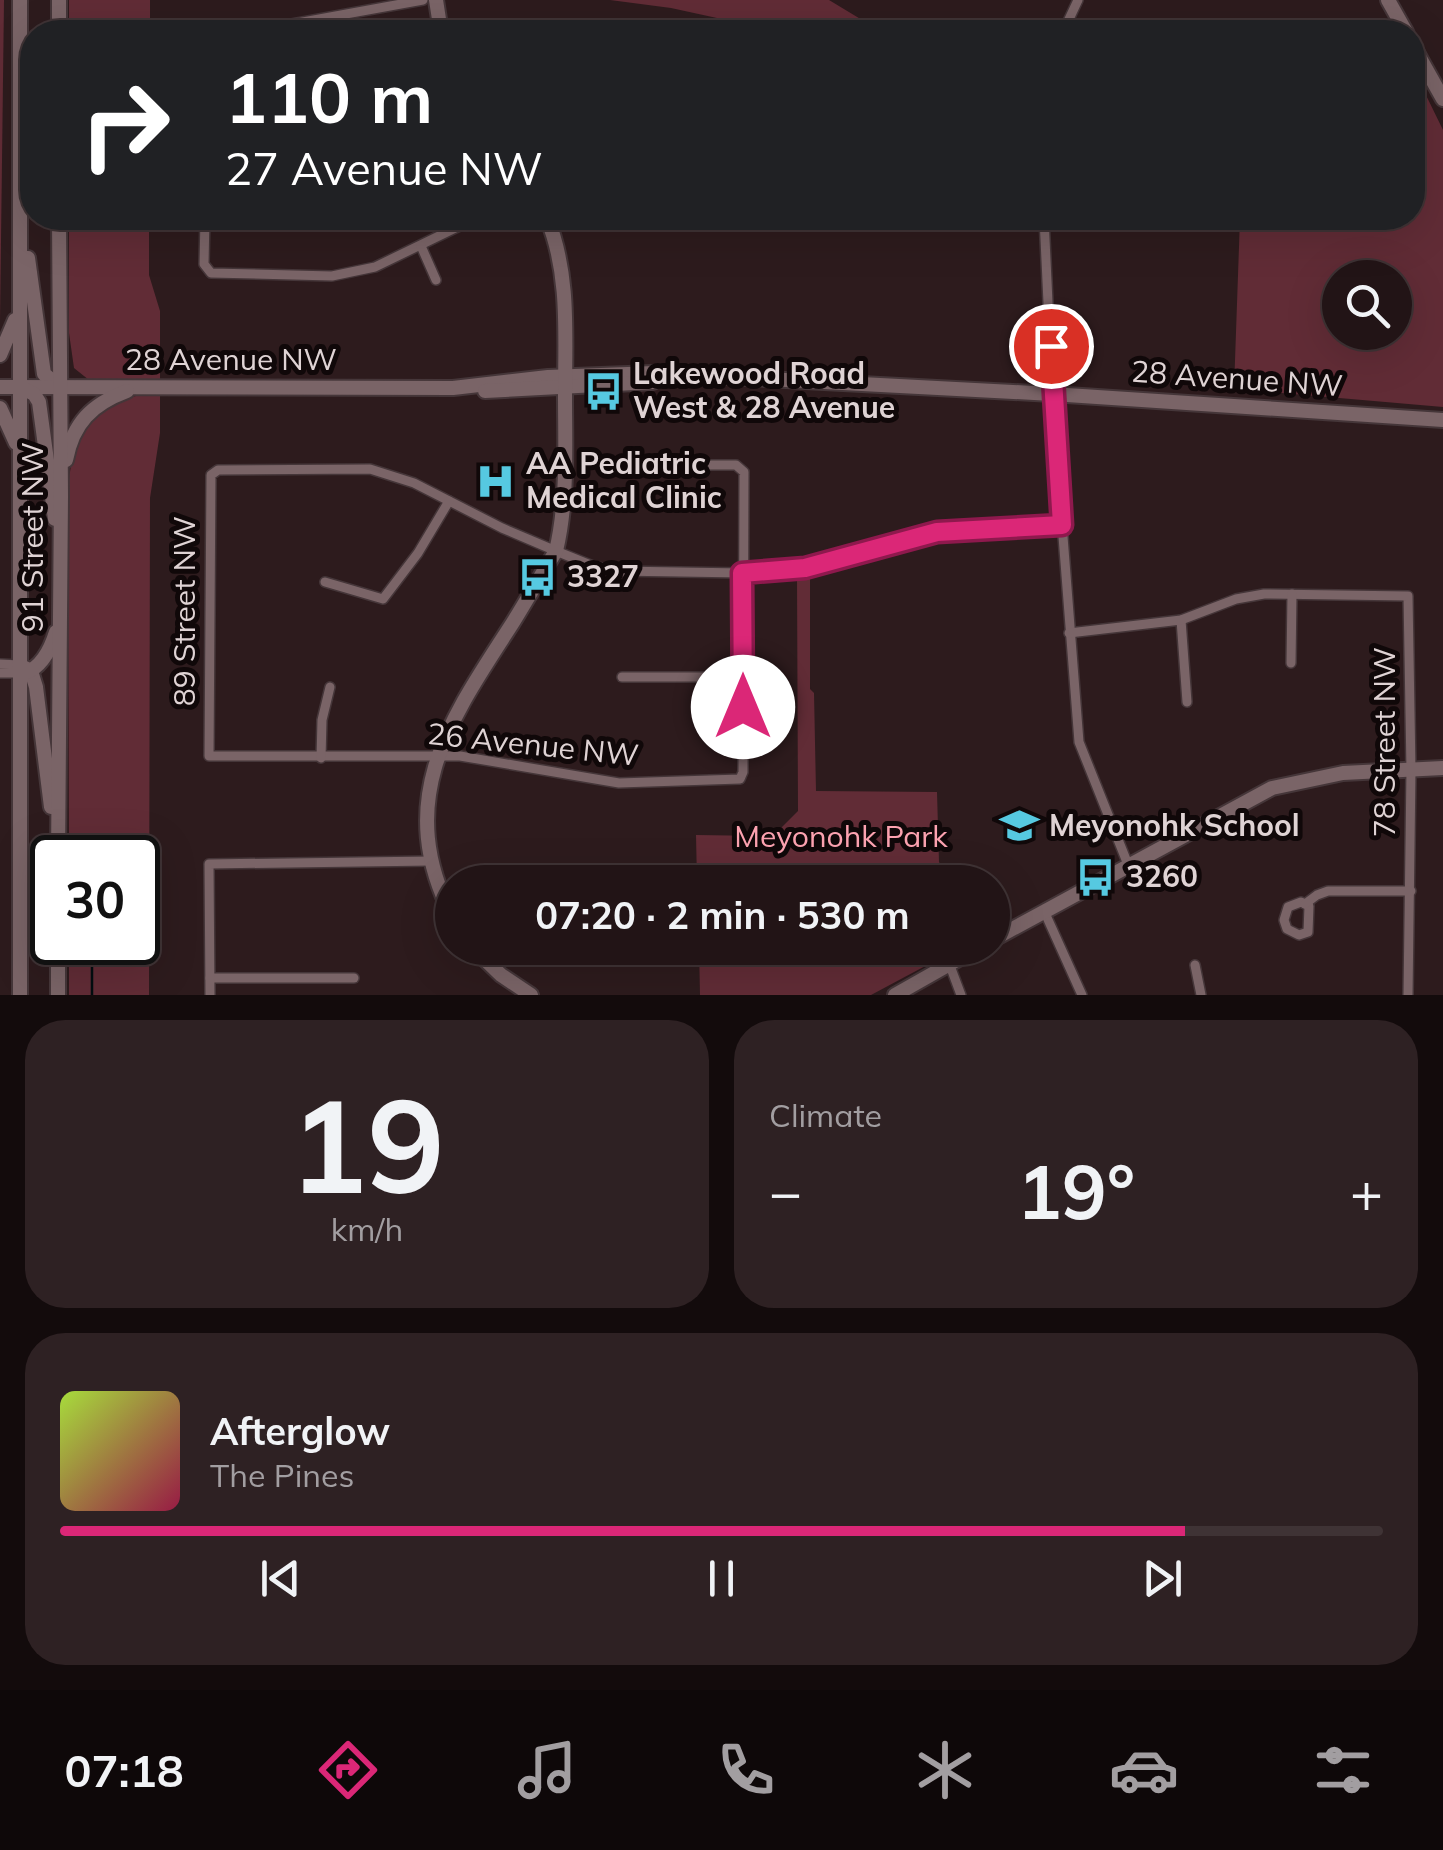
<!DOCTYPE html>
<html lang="en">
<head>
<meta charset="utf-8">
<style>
  body { margin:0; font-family:Mulish,sans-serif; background:#2e2123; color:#f1f3f6; height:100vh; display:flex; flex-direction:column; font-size:38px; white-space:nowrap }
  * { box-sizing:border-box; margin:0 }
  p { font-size:32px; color:#a29ea1 }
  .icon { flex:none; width:55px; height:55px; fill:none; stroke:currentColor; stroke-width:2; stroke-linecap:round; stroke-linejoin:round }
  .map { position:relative; height:995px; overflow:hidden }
  .sheet { display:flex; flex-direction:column; gap:25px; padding:25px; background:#130b0c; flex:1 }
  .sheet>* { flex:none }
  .guide { position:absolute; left:20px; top:20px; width:1405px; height:210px; border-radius:40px; box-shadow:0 10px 40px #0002,0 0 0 2px #3f3335; background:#202124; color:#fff; overflow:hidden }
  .tools { position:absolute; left:1322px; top:260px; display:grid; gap:20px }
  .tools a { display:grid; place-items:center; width:90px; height:90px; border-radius:50%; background:#221416; box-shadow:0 10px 40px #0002,0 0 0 2px #3f3335; font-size:50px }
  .speed { position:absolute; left:30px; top:835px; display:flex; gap:20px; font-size:50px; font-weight:700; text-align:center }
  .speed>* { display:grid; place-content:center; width:130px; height:130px; border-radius:50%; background:#221416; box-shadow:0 10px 40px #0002,0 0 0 2px #3f3335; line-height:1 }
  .speed .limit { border:5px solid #111; border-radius:15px; background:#fff; color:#111 }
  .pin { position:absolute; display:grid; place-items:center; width:85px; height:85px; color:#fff; margin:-42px; border:5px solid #fff; border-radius:50%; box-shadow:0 2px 10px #0007 }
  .me { position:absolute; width:110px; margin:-55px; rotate:0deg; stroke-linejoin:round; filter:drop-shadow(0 0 8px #0008) }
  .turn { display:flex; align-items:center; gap:35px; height:210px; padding:0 40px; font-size:45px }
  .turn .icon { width:130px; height:130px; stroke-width:2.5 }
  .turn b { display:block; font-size:70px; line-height:85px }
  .big { font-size:75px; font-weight:700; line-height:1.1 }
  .sheet .tile { flex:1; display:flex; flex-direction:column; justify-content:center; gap:15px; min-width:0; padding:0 35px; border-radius:40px; background:#2e2123 }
  .sheet .dial { align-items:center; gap:0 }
  .dial b { font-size:130px; line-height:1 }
  .song { display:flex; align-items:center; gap:30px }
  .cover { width:120px; height:120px; border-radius:15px; background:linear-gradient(135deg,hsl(80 70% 55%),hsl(340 70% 35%)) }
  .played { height:10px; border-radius:5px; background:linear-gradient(90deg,#db2777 85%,#3f3335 85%) }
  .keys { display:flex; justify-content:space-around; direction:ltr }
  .heat { display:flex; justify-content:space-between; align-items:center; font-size:55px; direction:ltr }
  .sheet .tiles { flex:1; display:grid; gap:25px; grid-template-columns:1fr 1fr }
  .tile:last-child { grid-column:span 2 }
  .trip { position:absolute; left:435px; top:865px; width:575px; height:100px; border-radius:50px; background:#221416; box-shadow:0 10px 40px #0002,0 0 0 2px #3f3335; font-weight:700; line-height:100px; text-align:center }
  .dock { display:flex; height:160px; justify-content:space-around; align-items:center; background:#0e0809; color:#a29ea1 }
  .dock .icon { width:70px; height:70px }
  .dock .current { color:#db2777 }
  .dock b { font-size:45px; color:#f1f3f6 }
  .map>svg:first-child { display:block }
</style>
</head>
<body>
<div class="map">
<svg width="1443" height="995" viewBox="0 0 1443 995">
  <rect width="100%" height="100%" fill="#2d1b1d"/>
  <!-- green -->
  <g fill="#612c36" fill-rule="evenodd">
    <polygon points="0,0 4,0 0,322"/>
    <rect x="69" y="0" width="81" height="32"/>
    <polygon points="610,0 829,0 877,29 875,32 781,32 671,8"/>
    <path d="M1413,87h9l21,43v277l-209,-18 6,-171h172zM1340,278h55v54h-55z"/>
    <polygon points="69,218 149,218 149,275 160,311 160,380 89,380 74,368 69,333"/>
    <path d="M160,394v39l-10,65 -1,497h-80v-52l69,-1v-84h-69l-1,-359c2,-64 22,-105 92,-105z"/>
    <polygon points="810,575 810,689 814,693 816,791 937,792 939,862 951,882 697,882 696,835 773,836 798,811 797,577"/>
    <polygon points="699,948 959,948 871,995 700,995"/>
  </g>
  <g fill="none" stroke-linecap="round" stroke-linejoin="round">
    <!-- stream -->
    <polyline stroke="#020d10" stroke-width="2.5" points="92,942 92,995"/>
    <defs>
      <g id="street">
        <polyline points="247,32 423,0"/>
        <polyline points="1063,32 1078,0"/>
        <polyline points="205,218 204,264 211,273 332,276 375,267 476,218"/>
        <polyline points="878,218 958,222 1023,218"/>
        <polyline points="1044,218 1053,408 1079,742 1129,867"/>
        <polyline points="421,246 436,280"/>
        <polyline points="684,465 736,465 744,472 743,772 740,779 619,783 460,756 209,756 211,475 218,470 370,469 414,483 502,528 556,551 593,566 617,571 743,573 805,567 937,532 1062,525"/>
        <polyline points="325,582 383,599 418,553 449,501"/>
        <polyline points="1181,620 1187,702"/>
        <polyline points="1069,633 1181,620 1236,599 1264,594 1408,596 1411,770 1408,995"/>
        <polyline points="1291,663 1292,594"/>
        <polyline points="0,664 19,665"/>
        <polyline points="0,673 20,673"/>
        <polyline points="622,677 743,677"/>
        <polyline points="321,758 322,720 330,687"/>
        <polygon points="1301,902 1309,906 1308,932 1299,935 1287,929 1284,920 1288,907"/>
        <polyline points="1305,904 1317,895 1328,891 1411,891"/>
        <polyline points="1045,913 1082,995"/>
        <polyline points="949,963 961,995"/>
        <polyline points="1195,965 1201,995"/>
        <polyline points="210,978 354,978"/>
        <polyline points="210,995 209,864 431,861"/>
      </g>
      <g id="secondary">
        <polyline points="59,0 59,32"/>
        <polyline points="436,0 441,32"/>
        <polyline points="1388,0 1406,32"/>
        <polyline points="1412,44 1443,99"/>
        <polyline points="28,258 44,374 60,387"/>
        <polyline points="0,355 15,320"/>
        <polyline points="0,387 453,388 548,377 654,373 1052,394 1443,420"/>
        <polyline points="20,387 34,394 39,402 55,519"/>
        <polyline points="485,391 653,382"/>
        <polyline points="0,408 16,443"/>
        <path d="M66,460c7,-37 26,-56 61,-69"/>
        <polyline points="19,665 31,671 36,687 51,807"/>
        <path d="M25,673c17,-6 26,-25 31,-41"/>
        <polyline points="58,858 61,496 59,218"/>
        <path d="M452,916c-59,-116 -3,-195 60,-292 15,-24 29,-49 44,-73 12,-51 9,-104 9,-156 0,-60 5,-121 -18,-177"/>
        <polyline points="992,940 1272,788 1343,773 1443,768"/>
        <polyline points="58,942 58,995"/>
        <polyline points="473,948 501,975 531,995"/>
        <polyline points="20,995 20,0"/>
        <polyline points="895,995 978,948"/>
      </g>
    </defs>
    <!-- street casing -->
    <use href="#street" stroke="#453639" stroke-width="12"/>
    <!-- secondary casing -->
    <use href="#secondary" stroke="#453639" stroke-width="18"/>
    <!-- street -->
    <use href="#street" stroke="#7a6467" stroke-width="9"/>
    <!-- secondary -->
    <use href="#secondary" stroke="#7a6467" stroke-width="14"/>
  </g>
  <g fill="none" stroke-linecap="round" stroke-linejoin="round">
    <defs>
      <polyline id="route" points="743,707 742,573 805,568 937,532 1062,525 1051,346"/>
    </defs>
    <!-- route casing -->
    <use href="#route" stroke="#8e194d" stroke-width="25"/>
    <!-- route -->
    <use href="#route" stroke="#db2777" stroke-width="18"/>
  </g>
  <!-- icons -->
  <defs>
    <symbol id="bus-bare" viewBox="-9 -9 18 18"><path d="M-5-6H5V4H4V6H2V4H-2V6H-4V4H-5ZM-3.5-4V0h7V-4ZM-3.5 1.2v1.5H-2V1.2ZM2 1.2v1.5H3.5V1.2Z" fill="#56c9e1" stroke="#100809" stroke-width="2.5" paint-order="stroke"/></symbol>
    <symbol id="hospital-bare" viewBox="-9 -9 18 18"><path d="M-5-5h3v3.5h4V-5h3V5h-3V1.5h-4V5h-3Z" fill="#56c9e1" stroke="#100809" stroke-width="2.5" paint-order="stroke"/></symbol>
    <symbol id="school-bare" viewBox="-9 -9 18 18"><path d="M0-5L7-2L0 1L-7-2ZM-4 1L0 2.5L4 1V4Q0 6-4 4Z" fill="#56c9e1" stroke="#100809" stroke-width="2.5" paint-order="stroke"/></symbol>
  </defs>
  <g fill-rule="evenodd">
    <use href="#bus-bare" x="576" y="364" width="55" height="55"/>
    <use href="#hospital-bare" x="468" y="454" width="55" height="55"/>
    <use href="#bus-bare" x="510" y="550" width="55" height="55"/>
    <use href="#school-bare" x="992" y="798" width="55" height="55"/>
    <use href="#bus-bare" x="1068" y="850" width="55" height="55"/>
  </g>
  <g text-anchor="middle" stroke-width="10" stroke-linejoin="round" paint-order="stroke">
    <!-- street labels -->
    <g font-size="30" fill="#dfd3d4" stroke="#100809">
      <text x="231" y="370">28 Avenue NW</text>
      <text transform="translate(1237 379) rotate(4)" y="10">28 Avenue NW</text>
      <text transform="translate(33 537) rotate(-90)" y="10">91 Street NW</text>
      <text transform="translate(185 611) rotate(-90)" y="10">89 Street NW</text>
      <text transform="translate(1385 742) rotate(-90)" y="10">78 Street NW</text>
      <text transform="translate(533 745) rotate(6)" y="10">26 Avenue NW</text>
    </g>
    <!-- poi labels -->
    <g font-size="30" font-weight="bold" fill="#dfd3d4" stroke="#100809" text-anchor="start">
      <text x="633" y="384">Lakewood Road<tspan x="633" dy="34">West &amp; 28 Avenue</tspan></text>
      <text x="526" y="474">AA Pediatric<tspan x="526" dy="34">Medical Clinic</tspan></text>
      <text x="567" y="587">3327</text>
      <text x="1049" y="836">Meyonohk School</text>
      <text x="1126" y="887">3260</text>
    </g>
    <!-- park labels -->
    <g font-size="30" fill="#fca2b0" stroke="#100809">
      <text x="841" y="847">Meyonohk Park</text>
    </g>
  </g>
</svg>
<div class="tools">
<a><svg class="icon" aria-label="search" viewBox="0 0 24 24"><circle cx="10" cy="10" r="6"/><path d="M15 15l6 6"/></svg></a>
</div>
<div class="speed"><div class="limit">30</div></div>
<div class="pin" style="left:1051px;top:346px;background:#d93025"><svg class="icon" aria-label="arrive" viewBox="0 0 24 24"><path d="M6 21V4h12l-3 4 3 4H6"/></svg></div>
<svg class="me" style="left:743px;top:707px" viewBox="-20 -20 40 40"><circle r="19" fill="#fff"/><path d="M0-13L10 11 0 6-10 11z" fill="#db2777"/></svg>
<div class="trip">07:20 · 2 min · 530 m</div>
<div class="guide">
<div class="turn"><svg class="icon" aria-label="right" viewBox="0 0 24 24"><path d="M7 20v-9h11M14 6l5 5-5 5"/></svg><div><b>110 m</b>27 Avenue NW</div></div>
</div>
</div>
<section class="sheet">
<div class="tiles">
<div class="tile dial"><b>19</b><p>km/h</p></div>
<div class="tile"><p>Climate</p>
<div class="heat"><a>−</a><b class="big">19°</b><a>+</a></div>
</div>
<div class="tile">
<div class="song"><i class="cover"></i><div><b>Afterglow</b><p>The Pines</p></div></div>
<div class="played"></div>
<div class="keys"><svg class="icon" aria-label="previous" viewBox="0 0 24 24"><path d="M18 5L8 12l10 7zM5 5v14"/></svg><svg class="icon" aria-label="pause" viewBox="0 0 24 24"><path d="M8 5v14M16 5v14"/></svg><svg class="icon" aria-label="next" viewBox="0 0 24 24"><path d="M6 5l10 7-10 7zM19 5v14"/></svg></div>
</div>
</div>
</section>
<nav class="dock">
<b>07:18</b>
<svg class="icon current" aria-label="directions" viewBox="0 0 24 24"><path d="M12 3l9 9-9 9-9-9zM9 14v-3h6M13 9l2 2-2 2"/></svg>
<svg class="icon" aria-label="music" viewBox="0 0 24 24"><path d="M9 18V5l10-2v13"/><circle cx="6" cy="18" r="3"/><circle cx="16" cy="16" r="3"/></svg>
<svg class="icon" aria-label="phone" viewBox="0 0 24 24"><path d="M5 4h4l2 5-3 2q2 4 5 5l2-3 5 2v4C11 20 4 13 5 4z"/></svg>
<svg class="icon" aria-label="climate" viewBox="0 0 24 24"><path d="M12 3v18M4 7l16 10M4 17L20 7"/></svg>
<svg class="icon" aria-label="car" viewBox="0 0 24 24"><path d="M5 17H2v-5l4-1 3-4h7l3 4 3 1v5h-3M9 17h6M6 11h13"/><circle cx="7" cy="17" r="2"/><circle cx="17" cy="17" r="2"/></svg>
<svg class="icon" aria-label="filters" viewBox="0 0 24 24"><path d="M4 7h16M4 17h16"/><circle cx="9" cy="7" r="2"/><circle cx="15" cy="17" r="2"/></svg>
</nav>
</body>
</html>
